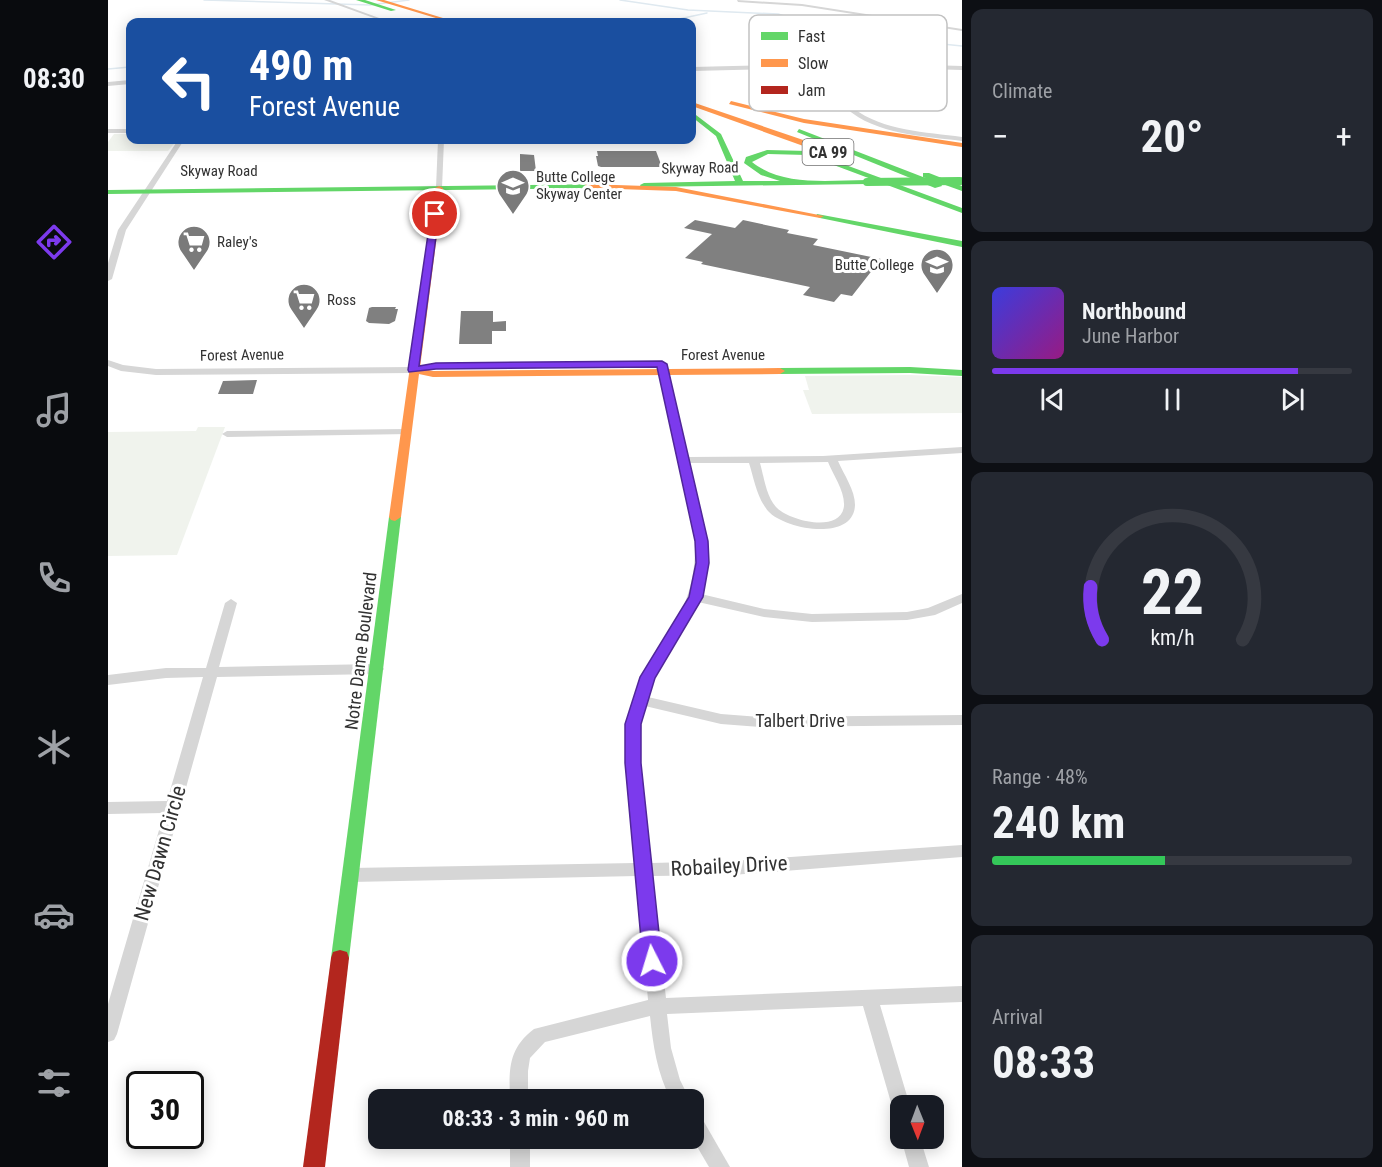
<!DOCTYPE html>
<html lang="en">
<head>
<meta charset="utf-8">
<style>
  body { margin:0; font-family:"Roboto Condensed",sans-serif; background:#242831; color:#f1f3f6; height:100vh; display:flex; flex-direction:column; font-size:22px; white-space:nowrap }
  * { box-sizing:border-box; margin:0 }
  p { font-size:20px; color:#9ea1a6 }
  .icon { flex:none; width:33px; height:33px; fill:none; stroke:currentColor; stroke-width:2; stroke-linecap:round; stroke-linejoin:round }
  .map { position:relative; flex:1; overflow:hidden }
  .side { display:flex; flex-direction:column; gap:9px; padding:9px; background:#0d0f14; width:420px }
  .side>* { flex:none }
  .top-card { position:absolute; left:18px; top:18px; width:570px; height:126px; border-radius:12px; box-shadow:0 3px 15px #0003; background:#1a4fa0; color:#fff; overflow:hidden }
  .needle { width:39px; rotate:179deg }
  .buttons { position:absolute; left:782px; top:1095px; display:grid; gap:12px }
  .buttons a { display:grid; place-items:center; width:54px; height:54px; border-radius:12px; background:#171b24; box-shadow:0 3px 15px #0003; font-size:30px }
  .speed { position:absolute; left:18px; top:1071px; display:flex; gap:12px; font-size:30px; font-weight:700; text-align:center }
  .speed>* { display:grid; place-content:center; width:78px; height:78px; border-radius:50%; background:#171b24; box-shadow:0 3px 15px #0003; line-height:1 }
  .speed .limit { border:3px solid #111; border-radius:9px; background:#fff; color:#111 }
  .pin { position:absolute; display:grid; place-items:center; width:51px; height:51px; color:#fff; margin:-26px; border:3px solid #fff; border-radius:50%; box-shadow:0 2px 6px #0007 }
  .me { position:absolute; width:66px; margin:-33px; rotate:355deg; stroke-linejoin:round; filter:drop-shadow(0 0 4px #0008) }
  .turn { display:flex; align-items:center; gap:21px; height:126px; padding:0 24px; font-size:27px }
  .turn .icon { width:78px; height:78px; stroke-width:2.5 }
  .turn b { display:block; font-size:42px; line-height:51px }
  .big { font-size:45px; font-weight:700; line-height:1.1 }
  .side .tile { flex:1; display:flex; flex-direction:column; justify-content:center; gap:9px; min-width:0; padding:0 21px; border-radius:12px; background:#242831 }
  .side .dial { align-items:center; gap:0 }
  .dial svg { height:156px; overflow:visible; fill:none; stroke:#363941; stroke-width:7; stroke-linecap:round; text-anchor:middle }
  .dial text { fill:#f1f3f6; stroke:none }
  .song { display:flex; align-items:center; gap:18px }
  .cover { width:72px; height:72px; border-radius:9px; background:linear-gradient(135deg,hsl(240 70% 55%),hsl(310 70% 35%)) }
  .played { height:6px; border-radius:3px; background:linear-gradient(90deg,#7c3aed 85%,#363941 85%) }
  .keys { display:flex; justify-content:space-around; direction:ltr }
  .heat { display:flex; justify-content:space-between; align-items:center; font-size:33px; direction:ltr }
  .charge { height:9px; border-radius:4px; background:linear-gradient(90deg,#34c759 48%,#363941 0) }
  .trip { position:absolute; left:260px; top:1089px; width:336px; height:60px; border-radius:12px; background:#171b24; box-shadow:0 3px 15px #0003; font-weight:700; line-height:60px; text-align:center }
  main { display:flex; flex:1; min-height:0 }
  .dock { display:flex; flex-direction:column; width:108px; justify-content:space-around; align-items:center; background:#090b0e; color:#9ea1a6 }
  .dock .icon { width:42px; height:42px }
  .dock .active { color:#7c3aed }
  .dock b { font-size:27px; color:#f1f3f6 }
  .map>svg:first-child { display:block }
</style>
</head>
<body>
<main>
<nav class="dock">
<b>08:30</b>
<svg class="icon active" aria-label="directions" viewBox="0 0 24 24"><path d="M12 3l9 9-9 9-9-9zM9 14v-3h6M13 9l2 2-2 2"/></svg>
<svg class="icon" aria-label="music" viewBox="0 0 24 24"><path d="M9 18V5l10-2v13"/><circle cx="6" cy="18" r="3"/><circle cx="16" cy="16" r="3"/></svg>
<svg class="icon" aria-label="phone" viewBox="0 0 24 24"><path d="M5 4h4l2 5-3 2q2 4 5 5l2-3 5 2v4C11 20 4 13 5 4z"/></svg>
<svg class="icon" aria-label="climate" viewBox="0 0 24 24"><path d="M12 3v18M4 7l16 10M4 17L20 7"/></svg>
<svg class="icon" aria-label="car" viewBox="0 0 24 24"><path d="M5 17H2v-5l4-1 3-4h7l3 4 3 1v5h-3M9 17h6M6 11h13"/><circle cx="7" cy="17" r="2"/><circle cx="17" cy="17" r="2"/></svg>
<svg class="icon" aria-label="filters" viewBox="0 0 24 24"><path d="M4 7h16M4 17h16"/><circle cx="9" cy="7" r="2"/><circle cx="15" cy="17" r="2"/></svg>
</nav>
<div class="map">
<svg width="854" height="1167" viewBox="0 0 854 1167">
  <rect width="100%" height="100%" fill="#fff"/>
  <!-- green -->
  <g fill="#f0f3ed">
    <polygon points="6,134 22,134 22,140 69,140 60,151 0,151 0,142"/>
    <polygon points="802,375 854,377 854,413 704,414 695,390 701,390 697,376"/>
    <polygon points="90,427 117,427 69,555 0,556 0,432 88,431"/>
  </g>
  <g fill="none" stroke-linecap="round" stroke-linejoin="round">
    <!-- stream -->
    <g stroke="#dfe9f0" stroke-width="1.5">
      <polyline points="96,0 262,5 301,0"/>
      <polyline points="512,0 580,10 670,14 736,34 854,46"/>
      <polyline points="557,22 599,13"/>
      <polyline points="0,69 22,67"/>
    </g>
  </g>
  <!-- building -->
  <g fill="#808080">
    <polygon points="489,151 548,151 554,167 493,167 490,166 488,156 490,156"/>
    <polygon points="412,154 426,155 428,171 412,171"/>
    <polygon points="587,220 627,228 635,220 681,230 679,233 710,239 705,245 773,259 744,296 733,294 726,302 695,295 702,287 593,264 595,262 577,258 604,234 576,228"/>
    <polygon points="264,307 288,307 287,309 290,309 287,321 281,324 261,323 258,321 261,308"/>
    <polygon points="353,311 385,311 385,322 398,321 398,331 384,331 384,344 351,344"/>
    <polygon points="149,380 145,394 110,394 115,381"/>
  </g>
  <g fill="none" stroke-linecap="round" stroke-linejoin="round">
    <!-- street -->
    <g fill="#d6d6d6" fill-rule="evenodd">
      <polygon points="216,0 222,0 282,22 277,22"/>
      <polygon points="629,0 694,4 854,29 854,31 694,6 630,2"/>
      <polygon points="181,18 185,19 182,22 178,22"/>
      <path d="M751,63l103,3v4l-103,-3 -39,1c10,13 20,29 33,40 30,23 73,24 109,29v4c-38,-5 -86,-6 -116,-33 -12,-11 -21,-27 -31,-40l-123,3v-4z"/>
      <polygon points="22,80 22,84 0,86 0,82"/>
      <rect x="0" y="129" width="22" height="4"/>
      <polygon points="70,140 76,140 18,230 4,279 0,281 0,263 10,230"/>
      <polygon points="330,140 336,140 334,188 331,190 328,188"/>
      <polygon points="0,360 15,365 48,369 305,367 310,370 305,373 48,375 13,371 0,366"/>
      <path d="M554,361l5,3 21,93 135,-1 139,-9v6l-124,8c6,14 17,29 17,44 -1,37 -70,25 -87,6 -11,-13 -14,-32 -19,-48h-60c10,43 26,87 12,131l63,15 48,5 95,-2 21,-4 34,-14v9l-27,12 -28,5 -95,2 -48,-5 -66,-15c-14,33 -39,60 -50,95l73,17 39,3 202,-2v10l-202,2 -39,-3 -76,-18c-11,51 0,106 6,157l81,-2 230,-16v12l-230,18 -80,1 14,122 296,-12v16l-82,3 30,101h-10v9l-6,-2 -2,-7 -29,-100 -196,8 4,34 9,32 10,20h-19c-14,-27 -18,-55 -21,-84l-105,26 -15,16 -2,13v29h-18c-1,-31 -2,-51 24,-71l114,-29 -11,-124 -286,6 -6,-2 -2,-5 2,-5 6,-2 284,-5c-5,-56 -18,-117 1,-172 6,-16 15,-29 25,-44 23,-35 35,-63 34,-106l-38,-177zM720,462c5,13 17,29 16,44 -3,28 -55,15 -68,1 -10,-11 -12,-30 -16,-44z"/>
      <polygon points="298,429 302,430 302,434 119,437 114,434 119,431"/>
      <polygon points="123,599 129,603 111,667 269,664 274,666 276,669 274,672 269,674 109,677 9,1034 6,1040 0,1042 0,1004 56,813 0,814 0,802 59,801 95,677 58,678 0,685 0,675 58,668 98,668 117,603"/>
      <polygon points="585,1113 592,1115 622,1167 601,1167 584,1138"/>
      <rect x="402" y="1138" width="20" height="29"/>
      <polygon points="793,1138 812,1138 821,1167 801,1167"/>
    </g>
    <!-- fast -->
    <g fill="#63d668" fill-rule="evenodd">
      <polygon points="248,0 257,0 288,10 283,11"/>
      <path d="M584,112l29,22 22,47h37l-19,-6 -17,-12 2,-6 21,-7 41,1 154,57v5l-155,-58 -39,-1 -16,8c31,25 78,18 115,18l4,2 -4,2 -226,3 -1,-2 4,-2 91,-2 -19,-45 -24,-19z"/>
      <polygon points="691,129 833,184 834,186 827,188 689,132"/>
      <polygon points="815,173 821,173 854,186 854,191 815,177"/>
      <polygon points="502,184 503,186 499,188 0,194 0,190"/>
      <polygon points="709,214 854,241 854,247 712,218 708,216"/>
      <polygon points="802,367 854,370 854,376 802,373 672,374 667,371 672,368"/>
      <polygon points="287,513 293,517 241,958 239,964 232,966 225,964 223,958 281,517"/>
    </g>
    <!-- slow -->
    <g fill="#ff974d" fill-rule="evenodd">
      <polygon points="268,0 276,0 348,22 341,22"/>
      <polygon points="623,101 696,119 854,143 854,147 696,123 621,104"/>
      <polygon points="584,102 707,144 708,146 701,148 584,106"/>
      <polygon points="478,184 568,187 716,216 712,218 568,191 481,188 477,186"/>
      <polygon points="331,186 335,188 312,368 325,371 672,368 677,371 672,374 325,377 311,374 293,517 287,521 283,520 281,517 327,188"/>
    </g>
    <!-- jam -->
    <polygon fill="#b3261e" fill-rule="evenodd" points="232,950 239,952 241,958 217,1167 195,1167 223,958 225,952"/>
    <!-- fast-bridge -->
    <polyline stroke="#63d668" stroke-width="8" points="759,182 852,181"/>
  </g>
  <!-- route -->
  <polygon fill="#7c3aed" stroke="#51269a" stroke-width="1.5" points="327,212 331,214 311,366 328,363 554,361 559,364 600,541 601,563 595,597 547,678 533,724 533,763 554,961 551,967 544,969 538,967 535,961 517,763 517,724 532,677 581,597 588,563 587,541 549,367 328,369 301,372 300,370 323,214"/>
  <!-- icons -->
  <defs>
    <symbol id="university-pin" viewBox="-11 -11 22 30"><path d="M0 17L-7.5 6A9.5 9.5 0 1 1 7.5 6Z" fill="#7a7a7a" stroke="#fff"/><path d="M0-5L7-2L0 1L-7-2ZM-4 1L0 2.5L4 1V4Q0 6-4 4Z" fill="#fff"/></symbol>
    <symbol id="supermarket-pin" viewBox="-11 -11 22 30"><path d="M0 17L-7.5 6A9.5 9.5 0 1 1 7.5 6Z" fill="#7a7a7a" stroke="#fff"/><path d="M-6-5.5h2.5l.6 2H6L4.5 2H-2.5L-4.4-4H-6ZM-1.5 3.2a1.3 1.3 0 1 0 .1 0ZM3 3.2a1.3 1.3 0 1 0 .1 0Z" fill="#fff"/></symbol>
  </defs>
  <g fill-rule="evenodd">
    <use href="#university-pin" x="386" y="167" width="38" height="52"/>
    <use href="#supermarket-pin" x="67" y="223" width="38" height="52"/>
    <use href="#university-pin" x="810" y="246" width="38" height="52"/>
    <use href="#supermarket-pin" x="177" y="281" width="38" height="52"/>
  </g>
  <g text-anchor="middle" stroke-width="6" stroke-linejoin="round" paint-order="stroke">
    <!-- far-street labels -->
    <g font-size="15" fill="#323232" stroke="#fff">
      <text transform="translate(592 168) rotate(-1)" y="5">Skyway Road</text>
      <text x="111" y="176">Skyway Road</text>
      <text transform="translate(134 355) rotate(-1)" y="5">Forest Avenue</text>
      <text x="615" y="360">Forest Avenue</text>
    </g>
    <!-- far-poi labels -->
    <g font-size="15" fill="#323232" stroke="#fff" text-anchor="start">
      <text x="428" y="182">Butte College<tspan x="428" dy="17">Skyway Center</tspan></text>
      <text x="109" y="247">Raley's</text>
      <text x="806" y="270" text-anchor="end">Butte College</text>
      <text x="219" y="305">Ross</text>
    </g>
    <!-- shield labels -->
    <rect fill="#fff" stroke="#707070" stroke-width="1.5" x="694.5" y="139" width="51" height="26" rx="4.5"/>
    <g font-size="16" font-weight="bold" fill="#323232">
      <text x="720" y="158">CA 99</text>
    </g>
    <!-- street labels -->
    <g font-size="18" fill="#323232" stroke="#fff">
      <text transform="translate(253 651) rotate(-83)" y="6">Notre Dame Boulevard</text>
      <text x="692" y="727">Talbert Drive</text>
    </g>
    <!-- near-street labels -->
    <g font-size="21" fill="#323232" stroke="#fff">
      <text transform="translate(52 853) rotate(-74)" y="7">New Dawn Circle</text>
      <text transform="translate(621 866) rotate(-3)" y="7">Robailey Drive</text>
    </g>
  </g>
  <!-- legend -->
  <rect x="641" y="15" width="198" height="96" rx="9" fill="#fff" stroke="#c2c2c2" stroke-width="1.5"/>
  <rect x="653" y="32" width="27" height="8" fill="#63d668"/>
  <rect x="653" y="59" width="27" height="8" fill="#ff974d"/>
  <rect x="653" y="86" width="27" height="8" fill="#b3261e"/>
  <g font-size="16" fill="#323232">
    <text x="690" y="42">Fast</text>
    <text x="690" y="69">Slow</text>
    <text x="690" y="96">Jam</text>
  </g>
</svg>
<div class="buttons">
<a><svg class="needle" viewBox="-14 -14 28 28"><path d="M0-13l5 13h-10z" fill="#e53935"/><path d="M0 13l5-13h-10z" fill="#9ea1a6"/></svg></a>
</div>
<div class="speed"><div class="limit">30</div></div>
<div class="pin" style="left:327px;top:214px;background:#d93025"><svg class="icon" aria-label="arrive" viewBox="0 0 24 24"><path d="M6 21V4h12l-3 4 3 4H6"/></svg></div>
<svg class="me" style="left:544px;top:961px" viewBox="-20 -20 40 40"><circle r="17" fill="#7c3aed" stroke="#fff" stroke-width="3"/><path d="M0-11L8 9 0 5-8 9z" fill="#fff"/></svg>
<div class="trip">08:33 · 3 min · 960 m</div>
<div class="top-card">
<div class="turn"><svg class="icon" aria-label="left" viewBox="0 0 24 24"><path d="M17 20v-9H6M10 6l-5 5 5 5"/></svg><div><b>490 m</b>Forest Avenue</div></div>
</div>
</div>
<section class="side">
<div class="tile"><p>Climate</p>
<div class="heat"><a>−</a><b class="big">20°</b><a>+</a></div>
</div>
<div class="tile">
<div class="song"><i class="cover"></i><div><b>Northbound</b><p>June Harbor</p></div></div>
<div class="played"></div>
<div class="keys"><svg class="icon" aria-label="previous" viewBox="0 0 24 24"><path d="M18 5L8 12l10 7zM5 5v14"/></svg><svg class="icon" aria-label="pause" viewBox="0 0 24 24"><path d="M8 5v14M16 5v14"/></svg><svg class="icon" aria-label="next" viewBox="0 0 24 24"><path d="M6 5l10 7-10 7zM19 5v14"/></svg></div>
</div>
<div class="tile dial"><svg viewBox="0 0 100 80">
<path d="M14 69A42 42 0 1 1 86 69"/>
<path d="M14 69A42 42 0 0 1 8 42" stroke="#7c3aed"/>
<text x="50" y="56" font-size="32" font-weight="700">22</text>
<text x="50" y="72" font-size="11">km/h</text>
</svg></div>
<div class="tile"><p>Range · 48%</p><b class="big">240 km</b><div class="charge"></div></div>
<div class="tile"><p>Arrival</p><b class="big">08:33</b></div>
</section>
</main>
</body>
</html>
